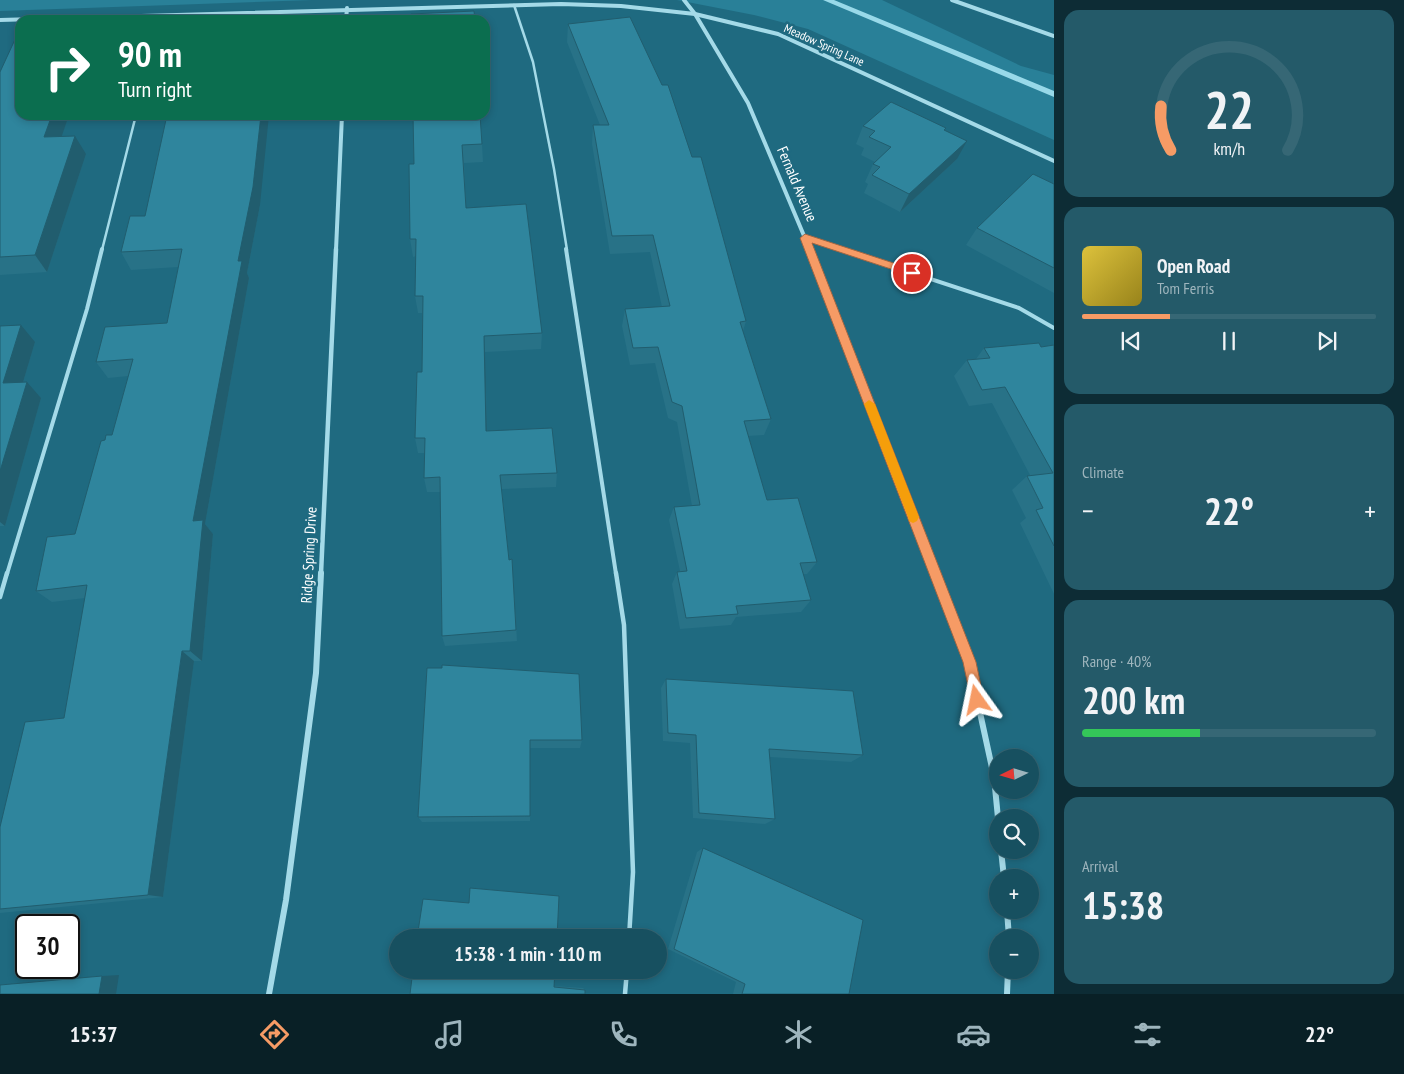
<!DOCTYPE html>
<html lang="en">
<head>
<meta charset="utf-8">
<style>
  body { margin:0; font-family:"PT Sans Narrow",sans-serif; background:#245a69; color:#f1f3f6; height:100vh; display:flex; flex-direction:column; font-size:19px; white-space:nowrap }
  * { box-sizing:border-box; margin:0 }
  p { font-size:16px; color:#9eb5bd }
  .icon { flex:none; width:28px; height:28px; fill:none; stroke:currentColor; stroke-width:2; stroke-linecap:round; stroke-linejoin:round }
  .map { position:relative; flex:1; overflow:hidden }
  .side { display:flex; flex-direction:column; gap:10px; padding:10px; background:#0d2c35; width:350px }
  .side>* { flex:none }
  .banner { position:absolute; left:15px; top:15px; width:475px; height:105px; border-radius:15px; box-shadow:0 2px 8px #0003,0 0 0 1px #366775; background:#0b6e4f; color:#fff; overflow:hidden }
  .needle { width:32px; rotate:265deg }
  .controls { position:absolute; left:989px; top:749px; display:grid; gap:10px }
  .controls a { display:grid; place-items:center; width:50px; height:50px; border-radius:50%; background:#175060; box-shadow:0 2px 8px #0003,0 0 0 1px #366775; font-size:25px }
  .speed { position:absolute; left:15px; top:914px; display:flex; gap:10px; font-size:25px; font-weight:700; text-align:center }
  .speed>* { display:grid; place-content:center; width:65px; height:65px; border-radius:50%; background:#175060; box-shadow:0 2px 8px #0003,0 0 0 1px #366775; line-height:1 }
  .speed .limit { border:2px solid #111; border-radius:8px; background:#fff; color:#111 }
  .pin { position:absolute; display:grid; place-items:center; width:42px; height:42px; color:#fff; margin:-21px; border:2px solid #fff; border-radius:50%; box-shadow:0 1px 5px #0007 }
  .me { position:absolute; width:55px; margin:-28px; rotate:348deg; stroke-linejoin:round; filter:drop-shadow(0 0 4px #0008) }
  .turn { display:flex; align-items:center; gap:18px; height:105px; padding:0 20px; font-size:22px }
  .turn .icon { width:65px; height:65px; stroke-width:2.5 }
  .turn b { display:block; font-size:35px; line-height:42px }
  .big { font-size:38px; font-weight:700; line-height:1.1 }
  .side .tile { flex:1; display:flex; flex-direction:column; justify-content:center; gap:8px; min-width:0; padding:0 18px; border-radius:15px; background:#245a69 }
  .side .dial { align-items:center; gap:0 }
  .dial svg { height:130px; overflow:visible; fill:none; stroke:#366775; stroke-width:7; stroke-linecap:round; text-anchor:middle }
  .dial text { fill:#f1f3f6; stroke:none }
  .song { display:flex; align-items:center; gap:15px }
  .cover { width:60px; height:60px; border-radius:8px; background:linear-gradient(135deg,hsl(50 70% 55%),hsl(50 70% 35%)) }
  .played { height:5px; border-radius:2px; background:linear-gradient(90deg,#f69b65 30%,#366775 30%) }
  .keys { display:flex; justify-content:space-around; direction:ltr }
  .heat { display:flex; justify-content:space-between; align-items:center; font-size:28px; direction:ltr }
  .charge { height:8px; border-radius:4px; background:linear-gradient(90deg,#34c759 40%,#366775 0) }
  .trip { position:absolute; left:389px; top:929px; width:278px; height:50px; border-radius:25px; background:#175060; box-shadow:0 2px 8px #0003,0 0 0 1px #366775; font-weight:700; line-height:50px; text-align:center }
  .tabs { display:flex; height:80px; justify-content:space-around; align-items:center; background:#092026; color:#9eb5bd }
  .tabs .icon { width:35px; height:35px }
  .tabs .current { color:#f69b65 }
  .tabs b { font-size:22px; color:#f1f3f6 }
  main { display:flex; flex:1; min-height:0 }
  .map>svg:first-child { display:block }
</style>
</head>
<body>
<main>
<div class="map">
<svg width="1054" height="994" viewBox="0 0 1054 994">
  <rect width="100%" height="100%" fill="#1f6a80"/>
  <!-- green -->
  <g fill="#298098">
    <polygon points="0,0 312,0 0,11"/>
    <polygon points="677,0 882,0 1021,66 1054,75 1054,140 808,29 754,15"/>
  </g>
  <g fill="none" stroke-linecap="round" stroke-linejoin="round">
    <!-- stream -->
    <polygon fill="#98d9e9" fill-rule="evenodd" points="823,0 834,0 1054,91 1054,97"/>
    <!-- service-far2 -->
    <g stroke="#a4dae8" stroke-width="2.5">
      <polyline points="514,5 533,62 554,169 567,250"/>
      <polyline points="805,238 843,250"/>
      <polyline points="102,250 136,115"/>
    </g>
    <!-- service-far1 -->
    <g stroke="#a4dae8" stroke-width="4">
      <polyline points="566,249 616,574"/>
      <polyline points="839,249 1019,308 1054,328"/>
      <polyline points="7,574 87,309 102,249"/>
    </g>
    <!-- service -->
    <g stroke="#a4dae8" stroke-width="4.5">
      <polyline points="616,573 624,625 633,872 629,938"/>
      <polyline points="0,597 7,573"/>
      <polyline points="625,994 627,970"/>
    </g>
    <!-- minor-far2 -->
    <g stroke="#a4dae8" stroke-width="4">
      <polyline points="684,0 695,14 748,103 810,250"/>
      <polyline points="952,0 1054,36"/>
      <polyline points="0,20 561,4 621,6 695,14 778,34 1054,161"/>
      <polyline points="346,20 347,8"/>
      <polyline points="336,250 342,115"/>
    </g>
    <!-- minor-far1 -->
    <g stroke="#a4dae8" stroke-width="4.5">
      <polyline points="809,249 935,574"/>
      <polyline points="321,574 336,249"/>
    </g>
    <!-- minor -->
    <g stroke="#a4dae8" stroke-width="6">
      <polyline points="935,573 969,662 994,777 998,818"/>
      <polyline points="1001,850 1004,878"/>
      <polyline points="1007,910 1009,938"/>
      <polyline points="269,994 286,900 316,673 321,573"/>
      <polyline points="1007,994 1008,970"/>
    </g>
  </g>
  <!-- wall -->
  <g fill="#287287">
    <polygon points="568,24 692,157 746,321 743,331 771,419 764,435 748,436 767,500 817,562 807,574 803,574 811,600 801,612 736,617 731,625 680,629 672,584 677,572 680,571 669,520 674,507 692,506 677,422 668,418 655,363 630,365 622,326 625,309 662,307 650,252 610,254 592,144 593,125 600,125 567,42"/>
    <polygon points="0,72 20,115 69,115 61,137 86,154 47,272 0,275"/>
    <polygon points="413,115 482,144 483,162 464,163 466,208 542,333 541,349 485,352 487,430 557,473 556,487 502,489 509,560 512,559 517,641 445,646 442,636 440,492 427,492 424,478 424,453 418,453 415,438 422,372 422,313 418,313 415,296 416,256 413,257 410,239 414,164"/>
    <polygon points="863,126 944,130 957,159 900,212 864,193 868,184 865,182 873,164 875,162 861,155 864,148 856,144"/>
    <polygon points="1054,184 1054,293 966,245 977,228"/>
    <polygon points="260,205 247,273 249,278 205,524 213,534 202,661 194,661 163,897 0,913 0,827 64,718 85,598 52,602 36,591 75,534 105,440 112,435 128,376 108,378 96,362 167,323 178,267 131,270 121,252 145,216"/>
    <polygon points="0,326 35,342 23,382 41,398 5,526 0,526"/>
    <polygon points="1054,345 1054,594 1020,523 1026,518 1012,490 1027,476 1030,475 992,403 969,406 954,376 967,360 976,359 984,348 1041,347"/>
    <polygon points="427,668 582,740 580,748 530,748 530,821 422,822 418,817"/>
    <polygon points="666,679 863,755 851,762 770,757 775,819 765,824 693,818 690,743 663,741 661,688"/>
    <polygon points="703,848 849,994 733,994 736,982 668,949 697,852"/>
    <polygon points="413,970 554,986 583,988 585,990 585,994"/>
  </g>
  <!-- shaded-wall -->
  <g fill="#215d6e">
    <polygon points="52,115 69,115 55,156 44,137"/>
    <polygon points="261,115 269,115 260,205 247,273 249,278 205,524 213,534 202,661 190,651 193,521 238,261"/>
    <polygon points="75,136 86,154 47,272 35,255"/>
    <polygon points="967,141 957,159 900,212 909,194"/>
    <polygon points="21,325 35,342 18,399 3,383"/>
    <polygon points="484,336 485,352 487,446 486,431"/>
    <polygon points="27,382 41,398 5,526 0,522 0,471"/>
    <polygon points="182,651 194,661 163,897 148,895"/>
    <polygon points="119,975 116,994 99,994 102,976"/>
  </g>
  <!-- building -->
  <g fill="#2f859d" stroke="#215d6e">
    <polygon points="474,11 475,20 410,20 411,14"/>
    <polygon points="630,17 662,85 668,85 692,157 701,157 746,321 740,322 771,419 744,421 767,500 798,498 817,562 800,563 811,600 736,606 738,614 686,618 677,572 687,571 674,507 700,505 682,406 672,402 658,347 633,348 625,309 670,306 653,235 612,236 593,125 609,125 568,24"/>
    <polygon points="18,33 20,33 20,115 52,115 44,137 75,136 35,255 0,257 0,72"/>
    <polygon points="891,102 946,128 944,130 967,141 909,194 872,175 880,167 873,164 891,147 869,137 875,131 863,126"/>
    <polygon points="167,115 261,115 253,187 238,261 242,261 193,521 203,520 190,651 182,651 148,895 0,909 0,827 25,722 64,718 87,585 36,591 47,537 75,534 101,441 105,440 106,435 112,435 133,359 96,362 105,327 167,323 182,249 121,252 130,216 145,216"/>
    <polygon points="413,115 480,115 482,144 462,145 466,208 526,204 542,333 484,336 486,431 552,428 557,473 500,475 509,560 512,559 516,630 442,636 440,477 424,478 425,438 415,438 417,372 422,372 423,296 415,296 416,239 410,239 409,164 414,164"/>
    <polygon points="1033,174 1054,184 1054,268 977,228"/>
    <polygon points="21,325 3,383 27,382 0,471 0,326"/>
    <polygon points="1039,343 1041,347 1054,345 1054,546 1036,510 1043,508 1027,476 1053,473 1005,387 982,390 967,360 990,358 984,348"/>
    <polygon points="442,665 579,674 582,740 530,740 530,816 418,817 427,668 442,668"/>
    <polygon points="666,679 853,691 863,755 769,749 775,819 699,813 696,735 668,733"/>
    <polygon points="703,848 863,920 849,994 742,994 745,984 674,949"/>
    <polygon points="470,888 559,896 557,938 417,938 423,899 469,903"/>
    <polygon points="413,970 555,970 554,987 585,990 585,994 410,994"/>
    <polygon points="102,976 99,994 0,994 0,985"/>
  </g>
  <!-- route -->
  <polygon fill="#f69b65" stroke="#a06542" points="805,234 915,270 916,273 912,276 812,243 976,662 984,700 982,705 977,707 973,705 971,700 963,662 800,238"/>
  <!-- slow -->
  <polygon fill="#f59e0b" points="869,400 875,404 919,517 917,521 913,523 909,521 908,517 864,404"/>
  <g text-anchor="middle" stroke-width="5" stroke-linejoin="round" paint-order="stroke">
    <!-- far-street labels -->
    <g font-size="12" fill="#fff" stroke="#1f6a80">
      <text transform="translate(824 45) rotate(24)" y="4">Meadow Spring Lane</text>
    </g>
    <!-- street labels -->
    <g font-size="15" fill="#fff" stroke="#1f6a80">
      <text transform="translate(797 184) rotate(67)" y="5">Fernald Avenue</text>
      <text transform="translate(309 555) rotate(-87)" y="5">Ridge Spring Drive</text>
    </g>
  </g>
</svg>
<div class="controls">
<a><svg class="needle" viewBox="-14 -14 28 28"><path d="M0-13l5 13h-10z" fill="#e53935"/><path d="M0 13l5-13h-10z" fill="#9eb5bd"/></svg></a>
<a><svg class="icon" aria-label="search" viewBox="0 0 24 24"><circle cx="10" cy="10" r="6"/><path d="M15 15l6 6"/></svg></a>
<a>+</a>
<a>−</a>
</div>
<div class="speed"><div class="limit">30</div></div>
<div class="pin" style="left:912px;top:273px;background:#d93025"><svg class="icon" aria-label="arrive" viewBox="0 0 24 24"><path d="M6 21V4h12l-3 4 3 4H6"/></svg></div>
<svg class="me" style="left:977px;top:700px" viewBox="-20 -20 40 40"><path d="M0-17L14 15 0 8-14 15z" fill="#f69b65" stroke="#fff" stroke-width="4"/></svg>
<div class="trip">15:38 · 1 min · 110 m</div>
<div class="banner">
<div class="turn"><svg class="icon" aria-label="right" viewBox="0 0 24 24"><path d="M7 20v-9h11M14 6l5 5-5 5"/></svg><div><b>90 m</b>Turn right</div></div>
</div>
</div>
<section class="side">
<div class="tile dial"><svg viewBox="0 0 100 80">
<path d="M14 69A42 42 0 1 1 86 69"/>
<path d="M14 69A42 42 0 0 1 8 42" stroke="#f69b65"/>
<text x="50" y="56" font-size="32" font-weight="700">22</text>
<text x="50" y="72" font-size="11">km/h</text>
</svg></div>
<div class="tile">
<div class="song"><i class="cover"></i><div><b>Open Road</b><p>Tom Ferris</p></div></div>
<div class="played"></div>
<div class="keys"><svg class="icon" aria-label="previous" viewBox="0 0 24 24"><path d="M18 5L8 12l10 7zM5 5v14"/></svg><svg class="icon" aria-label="pause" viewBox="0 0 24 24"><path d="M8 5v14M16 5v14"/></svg><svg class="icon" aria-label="next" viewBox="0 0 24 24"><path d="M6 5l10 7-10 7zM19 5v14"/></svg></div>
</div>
<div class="tile"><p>Climate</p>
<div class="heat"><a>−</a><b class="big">22°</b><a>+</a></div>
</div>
<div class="tile"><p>Range · 40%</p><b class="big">200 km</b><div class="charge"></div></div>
<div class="tile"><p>Arrival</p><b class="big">15:38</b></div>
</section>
</main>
<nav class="tabs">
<b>15:37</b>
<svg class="icon current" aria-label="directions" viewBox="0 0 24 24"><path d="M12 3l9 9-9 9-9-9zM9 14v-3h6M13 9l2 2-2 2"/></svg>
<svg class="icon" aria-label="music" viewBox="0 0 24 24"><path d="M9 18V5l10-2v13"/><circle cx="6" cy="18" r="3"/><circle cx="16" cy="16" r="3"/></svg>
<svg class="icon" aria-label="phone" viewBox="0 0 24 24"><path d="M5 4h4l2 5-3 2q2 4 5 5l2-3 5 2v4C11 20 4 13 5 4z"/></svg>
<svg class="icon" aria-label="climate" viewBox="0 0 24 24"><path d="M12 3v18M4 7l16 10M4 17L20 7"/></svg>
<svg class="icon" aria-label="car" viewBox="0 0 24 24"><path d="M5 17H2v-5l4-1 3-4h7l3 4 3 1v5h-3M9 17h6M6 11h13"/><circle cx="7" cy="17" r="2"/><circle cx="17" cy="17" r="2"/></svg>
<svg class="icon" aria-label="filters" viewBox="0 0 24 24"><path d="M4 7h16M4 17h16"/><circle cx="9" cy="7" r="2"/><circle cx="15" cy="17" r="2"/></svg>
<b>22°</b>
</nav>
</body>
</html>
